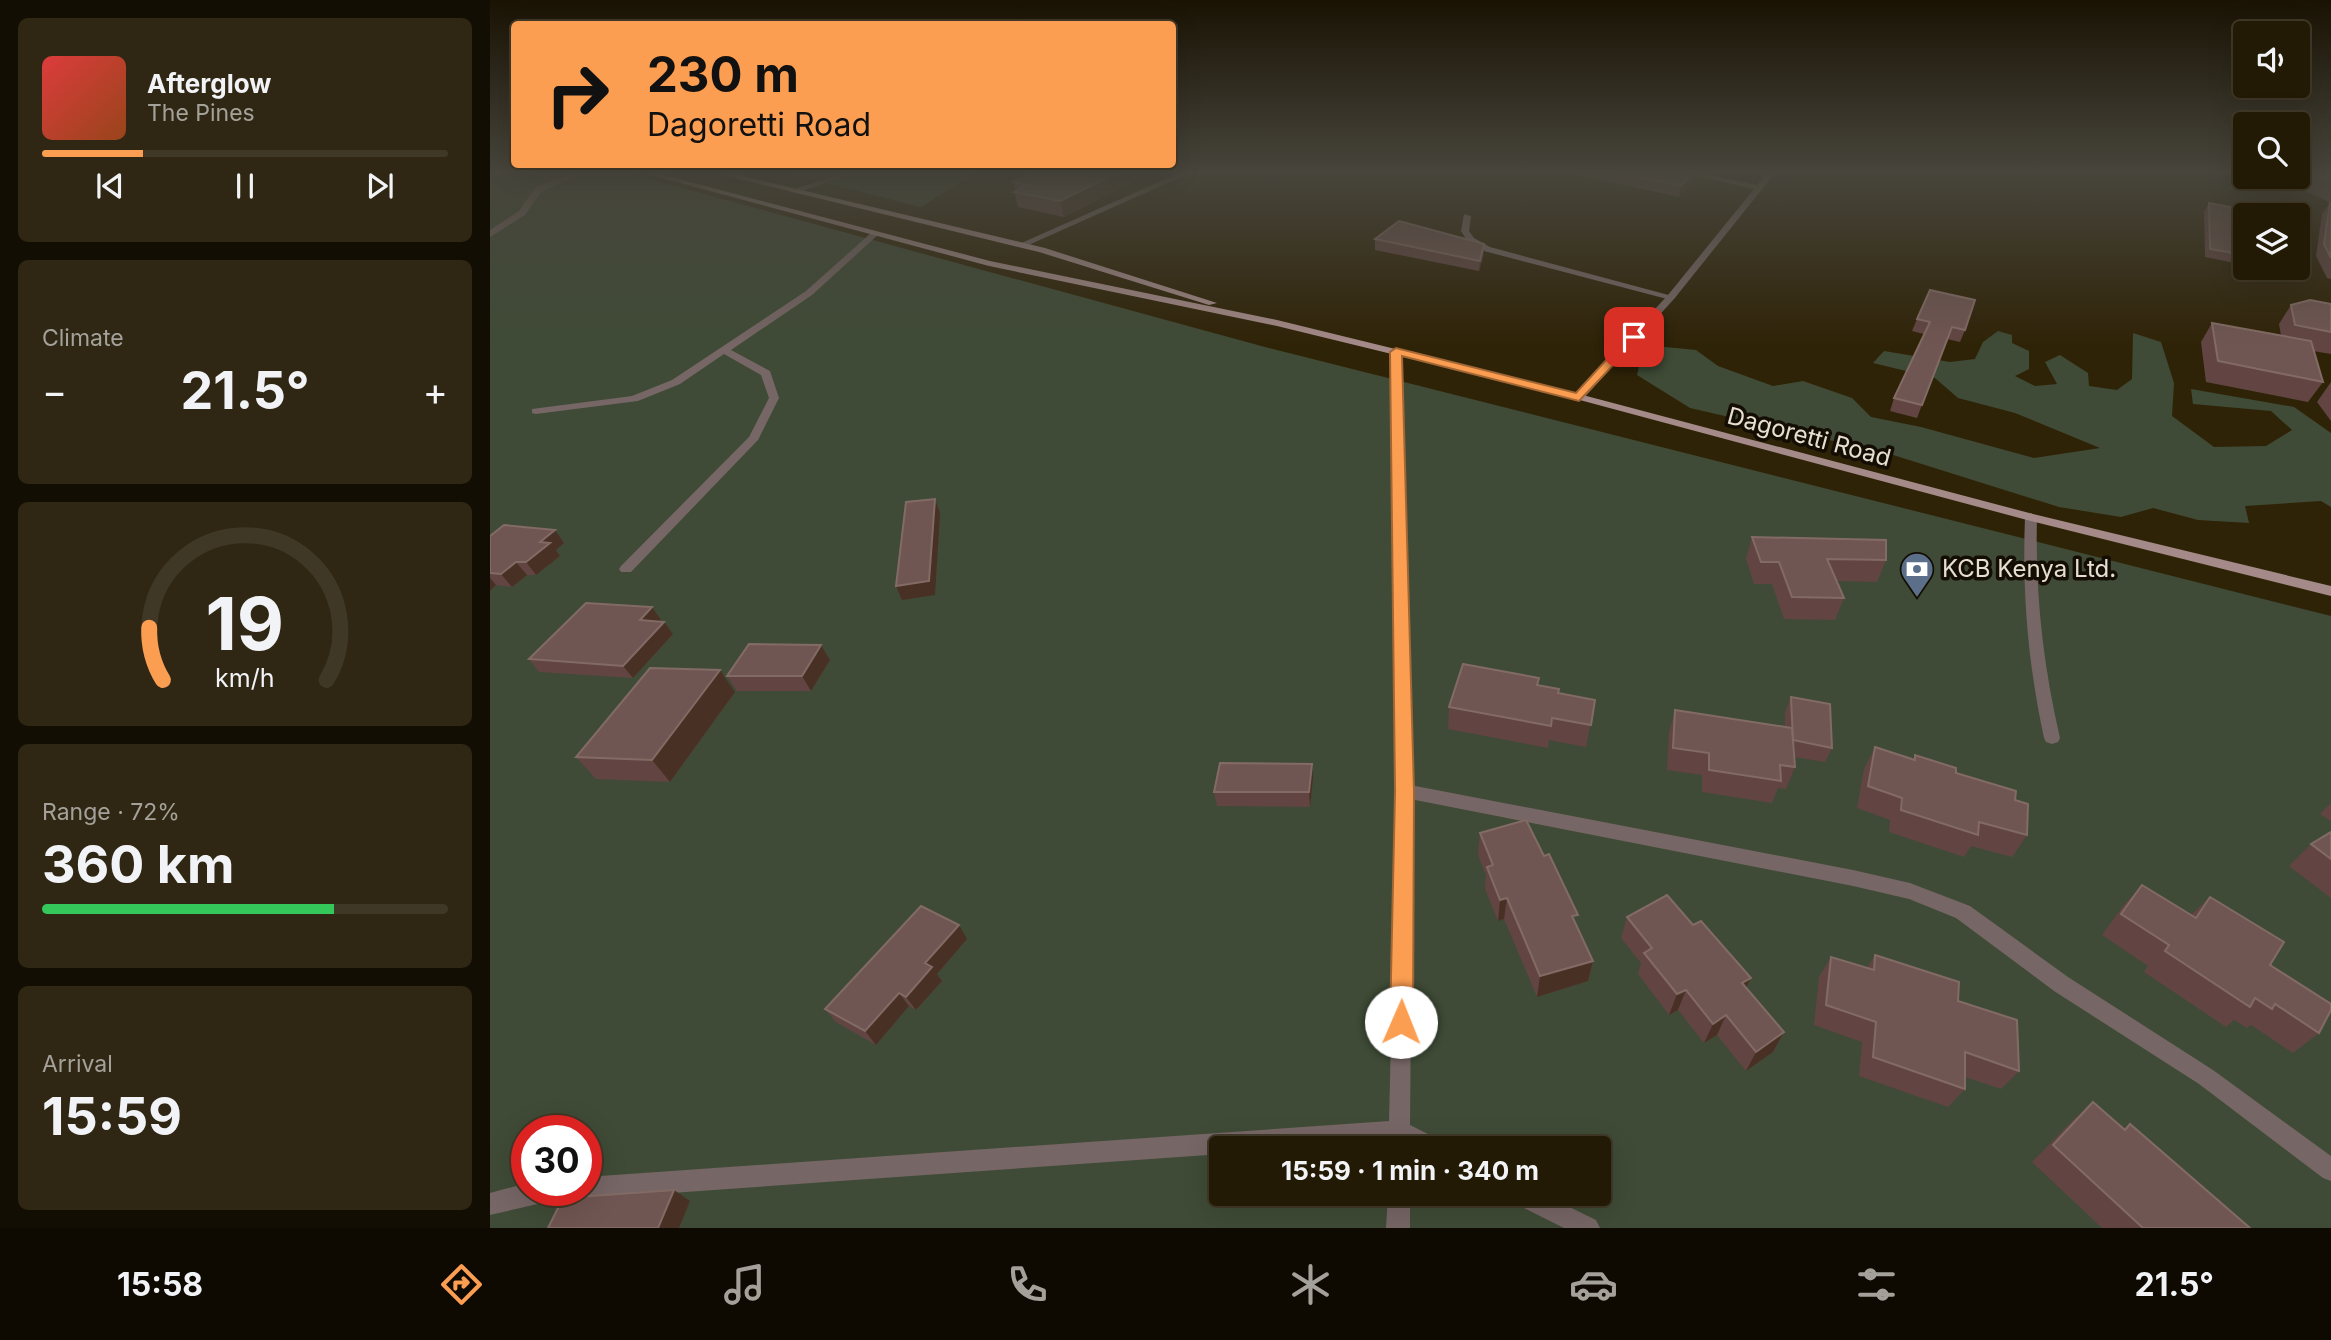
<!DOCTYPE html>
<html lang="en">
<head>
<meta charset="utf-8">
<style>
  body { margin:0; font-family:Inter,sans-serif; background:#2f2713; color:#f1f3f6; height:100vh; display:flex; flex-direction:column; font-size:26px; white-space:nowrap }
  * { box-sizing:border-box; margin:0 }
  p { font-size:23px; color:#a3a19a }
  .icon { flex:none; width:38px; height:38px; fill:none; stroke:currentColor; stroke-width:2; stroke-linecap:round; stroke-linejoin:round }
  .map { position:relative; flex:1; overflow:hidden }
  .sheet { display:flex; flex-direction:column; gap:18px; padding:18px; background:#130e03; width:490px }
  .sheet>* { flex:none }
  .guide { position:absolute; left:21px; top:21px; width:665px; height:147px; border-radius:7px; box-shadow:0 7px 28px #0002,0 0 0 2px #403827; background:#fb9e51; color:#111; overflow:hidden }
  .controls { position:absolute; left:1743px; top:21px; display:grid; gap:14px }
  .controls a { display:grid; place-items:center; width:77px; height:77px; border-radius:7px; background:#231a05; box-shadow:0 7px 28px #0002,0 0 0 2px #403827; font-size:35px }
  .speed { position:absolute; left:21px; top:1115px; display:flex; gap:14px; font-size:35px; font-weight:700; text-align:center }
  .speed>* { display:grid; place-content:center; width:91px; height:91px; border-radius:50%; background:#231a05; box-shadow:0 7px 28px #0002,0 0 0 2px #403827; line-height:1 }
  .speed .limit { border:10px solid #d22; background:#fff; color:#111 }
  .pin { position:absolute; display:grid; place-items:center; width:60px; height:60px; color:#fff; margin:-30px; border-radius:14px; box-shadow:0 4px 10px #0006 }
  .me { position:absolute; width:77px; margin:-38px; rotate:1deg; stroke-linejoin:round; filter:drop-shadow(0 0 5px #0008) }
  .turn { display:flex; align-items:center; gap:24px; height:147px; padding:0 21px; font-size:32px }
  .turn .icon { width:91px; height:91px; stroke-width:2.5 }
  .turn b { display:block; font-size:49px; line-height:60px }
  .big { font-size:52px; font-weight:700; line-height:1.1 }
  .sheet .tile { flex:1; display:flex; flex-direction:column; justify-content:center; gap:10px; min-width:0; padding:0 24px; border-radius:10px; background:#2f2713 }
  .sheet .dial { align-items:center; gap:0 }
  .dial svg { height:182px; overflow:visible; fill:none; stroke:#403827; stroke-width:7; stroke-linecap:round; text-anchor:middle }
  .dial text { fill:#f1f3f6; stroke:none }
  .song { display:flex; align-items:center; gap:21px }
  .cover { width:84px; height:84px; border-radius:10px; background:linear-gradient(135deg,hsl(0 70% 55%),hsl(20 70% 35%)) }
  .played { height:7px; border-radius:4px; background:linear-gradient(90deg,#fb9e51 25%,#403827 25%) }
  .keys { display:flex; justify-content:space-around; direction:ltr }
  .heat { display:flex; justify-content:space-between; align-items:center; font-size:38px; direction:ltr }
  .charge { height:10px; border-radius:5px; background:linear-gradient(90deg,#34c759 72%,#403827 0) }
  .trip { position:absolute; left:719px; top:1136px; width:402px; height:70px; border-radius:7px; background:#231a05; box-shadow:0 7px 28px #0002,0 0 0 2px #403827; font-weight:700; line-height:70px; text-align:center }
  .tab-bar { display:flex; height:112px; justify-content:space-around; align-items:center; background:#0e0a02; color:#a3a19a }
  .tab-bar .icon { width:49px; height:49px }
  .tab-bar .active { color:#fb9e51 }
  .tab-bar b { font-size:32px; color:#f1f3f6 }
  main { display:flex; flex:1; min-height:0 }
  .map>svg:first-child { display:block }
</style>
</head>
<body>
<main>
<section class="sheet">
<div class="tile">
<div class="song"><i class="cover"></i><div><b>Afterglow</b><p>The Pines</p></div></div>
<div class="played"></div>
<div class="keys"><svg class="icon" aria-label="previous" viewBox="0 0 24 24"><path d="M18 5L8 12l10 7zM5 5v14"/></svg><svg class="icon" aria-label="pause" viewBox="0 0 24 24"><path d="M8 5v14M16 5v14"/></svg><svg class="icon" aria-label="next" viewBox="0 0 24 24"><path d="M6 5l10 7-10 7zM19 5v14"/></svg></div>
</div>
<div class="tile"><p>Climate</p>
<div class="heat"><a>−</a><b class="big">21.5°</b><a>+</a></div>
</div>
<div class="tile dial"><svg viewBox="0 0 100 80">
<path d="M14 69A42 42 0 1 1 86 69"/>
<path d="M14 69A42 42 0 0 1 8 46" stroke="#fb9e51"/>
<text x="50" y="56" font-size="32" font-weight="700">19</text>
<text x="50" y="72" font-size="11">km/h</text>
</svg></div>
<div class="tile"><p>Range · 72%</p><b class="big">360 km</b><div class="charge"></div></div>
<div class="tile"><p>Arrival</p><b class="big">15:59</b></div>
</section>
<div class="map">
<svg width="1841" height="1228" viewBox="0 0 1841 1228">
  <rect width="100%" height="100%" fill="#2f2307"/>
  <!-- green -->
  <g fill="#3f4b36" fill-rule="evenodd">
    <path d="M0,173h137l638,174 1066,269v612h-1841zM37,1130h59v60h-59zM732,1148h378v46h-378z"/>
    <polygon points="296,173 486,173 431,207"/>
    <polygon points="1508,331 1522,335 1522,343 1539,351 1539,369 1525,376 1545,386 1567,384 1555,362 1570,355 1598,373 1599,386 1627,390 1642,379 1643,333 1671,342 1684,383 1682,416 1724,447 1776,446 1802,430 1781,411 1703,404 1701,389 1804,407 1841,433 1841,507 1831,501 1755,506 1759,523 1708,520 1663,508 1631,517 1569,507 1400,454 1200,408 1147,375 1154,345 1206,350 1228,366 1283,386 1313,381 1362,398 1381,417 1431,427 1544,458 1610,448 1525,413 1468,398 1445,378 1383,363 1394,351 1460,362 1485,359 1493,342"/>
  </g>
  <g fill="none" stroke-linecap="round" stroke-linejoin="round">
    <!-- lane -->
    <g fill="#766665" fill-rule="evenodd">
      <polygon points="82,173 93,173 51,192 35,215 0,237 0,230 29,211 45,188"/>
      <polygon points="974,214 981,216 979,231 984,238 1000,247 1186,297 1181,300 994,251 978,242 971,231"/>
      <polygon points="382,232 389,234 322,295 241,350 280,371 289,398 268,440 141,572 131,572 129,569 131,566 259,437 279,398 271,375 234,354 190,384 148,401 46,414 42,413 42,409 142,396 182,380 316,291"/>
      <path d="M1541,513l6,4c-2,76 6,147 23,221l-2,4 -6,2 -6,-2 -2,-4c-16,-74 -22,-146 -19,-221z"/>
      <polygon points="915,784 1363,870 1420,883 1480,906 1578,977 1723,1070 1841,1156 1841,1181 1833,1178 1709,1084 1564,991 1466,918 1419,899 1363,886 915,798 909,796 907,791 909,786"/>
    </g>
    <!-- street -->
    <g fill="#766665" fill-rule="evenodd">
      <polygon points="353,173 365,173 306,193 299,191"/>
      <polygon points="689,173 700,173 534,247 527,245"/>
      <polygon points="1194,173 1209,173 1267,185 1277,173 1285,173 1184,299 1093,399 1085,399 1085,395 1178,295 1264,189"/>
      <polygon points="906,349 911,352 923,791 920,1125 950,1140 953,1148 898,1148 898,1143 823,1148 732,1148 732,1154 96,1199 88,1196 86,1190 96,1190 96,1177 899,1121 907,791 901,352"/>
      <polygon points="37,1183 37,1190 77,1190 74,1198 0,1215 0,1193"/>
      <polygon points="898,1194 920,1194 920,1228 896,1228"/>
      <polygon points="1019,1194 1053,1194 1106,1220 1110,1228 1074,1228 1022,1202"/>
    </g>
    <!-- secondary -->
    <g fill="#a48a88" fill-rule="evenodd">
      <polygon points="153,173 166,173 500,261 787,320 1089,394 1543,514 1841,586 1841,596 1537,520 1086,399 787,326 499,266"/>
      <polygon points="225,173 239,173 555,248 727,303 719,305 549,252"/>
    </g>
  </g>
  <!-- wall -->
  <g fill="#624542">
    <polygon points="544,173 661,173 574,217 528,207 524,192 526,191 523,182"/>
    <polygon points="1078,173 1207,173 1206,178 1189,197"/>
    <polygon points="1808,173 1841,173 1841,203 1787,178 1808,177"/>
    <polygon points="1719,203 1754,239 1750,247 1749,254 1745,263 1715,257 1714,212"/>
    <polygon points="1840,203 1841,205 1841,279 1837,278 1826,256 1832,214"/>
    <polygon points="885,239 994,244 994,255 989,271 885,250"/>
    <polygon points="1841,304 1841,354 1823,351 1833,382 1818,402 1716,382 1711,342 1722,323 1791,335 1789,324 1801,305"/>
    <polygon points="1427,319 1475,330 1470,342 1457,339 1427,418 1400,411 1404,398 1434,334 1422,331"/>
    <polygon points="1841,382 1841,421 1827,402"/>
    <polygon points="0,536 74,543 66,550 70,556 46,575 37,575 22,587 6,585 0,591"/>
    <polygon points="1262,537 1396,560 1387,582 1347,581 1354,598 1345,620 1294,619 1282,584 1264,584 1256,559"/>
    <polygon points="171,620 169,622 183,634 143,678 49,672 39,659"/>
    <polygon points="331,645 340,660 321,691 247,691 237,676"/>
    <polygon points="1049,678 1048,685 1068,693 1105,700 1096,747 1059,740 1058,748 958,729 959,707"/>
    <polygon points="245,692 180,782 106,779 86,757"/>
    <polygon points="1301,697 1342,748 1335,762 1304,757 1305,767 1296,789 1288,788 1282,803 1212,792 1212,775 1177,770 1179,732 1185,710 1295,727 1295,712"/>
    <polygon points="1385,747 1423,759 1425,755 1525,800 1537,835 1522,857 1481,846 1474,857 1399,832 1400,820 1367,808 1374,769"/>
    <polygon points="823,778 820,807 727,806 724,792"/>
    <polygon points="1841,803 1841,821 1830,814"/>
    <polygon points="1841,832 1841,898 1799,866 1821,844"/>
    <polygon points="990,833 1086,924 1103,961 1098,981 1047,997 1014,919 1008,921 995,889 996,875 988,855"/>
    <polygon points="1652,885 1701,915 1720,897 1780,965 1829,1033 1803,1053 1761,1025 1757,1028 1744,1020 1736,1027 1654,972 1658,966 1612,935 1633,906"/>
    <polygon points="1137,917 1261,978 1256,987 1294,1032 1283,1052 1256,1071 1227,1035 1214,1043 1188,1010 1179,1015 1148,974 1151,963 1131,938"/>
    <polygon points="477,939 447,974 452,981 426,1010 419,1006 386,1045 346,1022 335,1009"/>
    <polygon points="1385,955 1468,1001 1529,1071 1511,1089 1475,1077 1475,1089 1458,1107 1369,1076 1372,1042 1324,1025 1329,977 1341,957 1377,968"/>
    <polygon points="1603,1102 1633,1129 1640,1124 1760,1228 1612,1228 1542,1162 1582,1121"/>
  </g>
  <!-- shaded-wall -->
  <g fill="#483124">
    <polygon points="627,173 661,173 574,217 570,201"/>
    <polygon points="1203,173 1207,173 1206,178 1189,197 1191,186"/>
    <polygon points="994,244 994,255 989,271 990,261"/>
    <polygon points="445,499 450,513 445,595 412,600 406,586"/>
    <polygon points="65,530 74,543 66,550 70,556 46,575 36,562 50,542"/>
    <polygon points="26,562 37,575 22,587 11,574"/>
    <polygon points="0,578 6,585 0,591"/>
    <polygon points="162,607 171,620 158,633 150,620"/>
    <polygon points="174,622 183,634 143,678 133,666"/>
    <polygon points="331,645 340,660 321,691 312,676"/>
    <polygon points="230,670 245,692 180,782 162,760"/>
    <polygon points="822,764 823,778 820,807 819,792"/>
    <polygon points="1017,898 1014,919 1008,921 1010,900"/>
    <polygon points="469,925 477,939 447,974 452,981 426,1010 416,997 435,963"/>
    <polygon points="1103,961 1098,981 1047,997 1050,976"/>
    <polygon points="1261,978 1251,998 1252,983"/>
    <polygon points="1196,990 1188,1010 1179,1015 1187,994"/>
    <polygon points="409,993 419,1006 386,1045 375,1031"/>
    <polygon points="1236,1015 1227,1035 1214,1043 1223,1024"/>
    <polygon points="1294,1032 1283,1052 1256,1071 1266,1052"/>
    <polygon points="184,1190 200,1201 189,1228 168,1228"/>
  </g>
  <!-- building -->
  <g fill="#705652" stroke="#836b65" stroke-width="2">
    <polygon points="544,173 627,173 570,201 524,192 537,185 523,182"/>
    <polygon points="1128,173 1203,173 1191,186"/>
    <polygon points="1823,173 1841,173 1841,181"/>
    <polygon points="1719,203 1751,209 1754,239 1751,239 1749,254 1720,249"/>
    <polygon points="1840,203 1841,205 1841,258 1834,244"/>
    <polygon points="909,221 994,244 990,261 885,239"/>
    <polygon points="1440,290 1485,300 1475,330 1462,327 1432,405 1404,398 1440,322 1427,319"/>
    <polygon points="1820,300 1841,304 1841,332 1805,325 1801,305"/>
    <polygon points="1722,323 1821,341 1833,382 1728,361"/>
    <polygon points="445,499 439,581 406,586 416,502"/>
    <polygon points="14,525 65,530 50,542 60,543 36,562 26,562 11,574 0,573 0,536"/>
    <polygon points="1262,537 1396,540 1396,560 1337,559 1354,598 1302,597 1289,562 1271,562"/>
    <polygon points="96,603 162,607 150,620 174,622 133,666 39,659"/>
    <polygon points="259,644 331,645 312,676 237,676"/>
    <polygon points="973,664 1049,678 1047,685 1069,689 1068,693 1105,700 1101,725 1062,718 1061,726 959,707"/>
    <polygon points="160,668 230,670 162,760 86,757"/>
    <polygon points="1301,697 1340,704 1342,748 1303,740"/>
    <polygon points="1185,710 1302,728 1305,767 1290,765 1291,781 1219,770 1219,753 1183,748"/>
    <polygon points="1385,747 1425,760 1425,755 1466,768 1466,773 1526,791 1525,800 1538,804 1537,835 1489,822 1488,835 1411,810 1412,798 1378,786"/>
    <polygon points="730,763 822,764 819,792 724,792"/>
    <polygon points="1036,820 1054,856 1059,854 1088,915 1082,916 1103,961 1050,976 1017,898 1010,900 997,867 1003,865 990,833"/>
    <polygon points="1841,832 1841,859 1821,844"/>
    <polygon points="1652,885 1706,918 1720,897 1794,942 1780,965 1841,1004 1841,1010 1829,1033 1785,1004 1782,1009 1765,998 1760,1007 1675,951 1679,945 1631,914"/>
    <polygon points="1177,895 1203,925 1211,921 1261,978 1252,983 1294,1032 1266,1052 1236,1015 1223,1024 1196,990 1187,994 1154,953 1162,948 1137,917"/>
    <polygon points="431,906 469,925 435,963 442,967 416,997 409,993 375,1031 335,1009"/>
    <polygon points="1385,955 1469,982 1468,1001 1527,1020 1529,1071 1475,1052 1475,1089 1383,1057 1386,1022 1336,1005 1341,957 1384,970"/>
    <polygon points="1603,1102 1635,1130 1640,1124 1760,1228 1653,1228 1563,1145"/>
    <polygon points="184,1190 168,1228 58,1228 73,1198"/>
  </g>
  <!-- sky -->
  <linearGradient id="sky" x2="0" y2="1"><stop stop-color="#1a1304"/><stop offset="0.5" stop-color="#47453c"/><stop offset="1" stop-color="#47453c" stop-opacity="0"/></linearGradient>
  <rect width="1841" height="345" fill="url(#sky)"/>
  <!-- route -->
  <polygon fill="#fb9e51" stroke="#a36735" stroke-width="2" points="1140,334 1150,337 1089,401 912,356 924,791 923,1022 919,1030 911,1033 903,1030 900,1022 905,791 900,352 906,348 1086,393"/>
  <!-- icons -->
  <defs>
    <symbol id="bank-pin" viewBox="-11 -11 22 30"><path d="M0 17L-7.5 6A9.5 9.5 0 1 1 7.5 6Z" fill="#5c6f8a" stroke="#130d04"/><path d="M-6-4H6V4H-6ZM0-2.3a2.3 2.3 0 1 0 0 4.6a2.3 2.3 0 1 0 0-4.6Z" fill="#fff"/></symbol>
  </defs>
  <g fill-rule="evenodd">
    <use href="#bank-pin" x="1408" y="550" width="38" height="52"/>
  </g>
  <g text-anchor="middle" stroke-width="7" stroke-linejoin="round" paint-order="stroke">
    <!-- street labels -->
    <g font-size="24" fill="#e6dece" stroke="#130d04">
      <text transform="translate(1319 437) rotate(15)" y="8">Dagoretti Road</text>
    </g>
    <!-- poi labels -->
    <g font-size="24" fill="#e6dece" stroke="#130d04" text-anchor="start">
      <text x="1452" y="577">KCB Kenya Ltd.</text>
    </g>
  </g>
</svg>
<div class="controls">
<a><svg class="icon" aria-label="sound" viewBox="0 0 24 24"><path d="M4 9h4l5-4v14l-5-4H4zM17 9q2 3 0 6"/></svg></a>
<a><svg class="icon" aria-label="search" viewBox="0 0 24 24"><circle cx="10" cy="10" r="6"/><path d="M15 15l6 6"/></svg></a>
<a><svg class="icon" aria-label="layers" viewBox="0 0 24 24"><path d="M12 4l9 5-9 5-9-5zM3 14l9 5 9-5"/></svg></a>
</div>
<div class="speed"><div class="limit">30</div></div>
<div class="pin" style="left:1144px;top:337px;background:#d93025"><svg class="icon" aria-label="arrive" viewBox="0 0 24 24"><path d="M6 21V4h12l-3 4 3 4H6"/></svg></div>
<svg class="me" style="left:911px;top:1022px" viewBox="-20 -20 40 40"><circle r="19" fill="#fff"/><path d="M0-13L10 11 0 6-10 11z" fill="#fb9e51"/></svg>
<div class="trip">15:59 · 1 min · 340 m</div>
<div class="guide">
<div class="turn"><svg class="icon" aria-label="right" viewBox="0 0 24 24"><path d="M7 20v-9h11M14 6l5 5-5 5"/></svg><div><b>230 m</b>Dagoretti Road</div></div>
</div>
</div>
</main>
<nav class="tab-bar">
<b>15:58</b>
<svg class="icon active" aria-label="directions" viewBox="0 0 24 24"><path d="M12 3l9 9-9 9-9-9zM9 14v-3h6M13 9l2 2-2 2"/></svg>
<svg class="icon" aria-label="music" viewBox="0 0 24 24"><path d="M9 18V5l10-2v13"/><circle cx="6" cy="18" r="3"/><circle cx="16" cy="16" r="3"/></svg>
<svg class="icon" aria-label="phone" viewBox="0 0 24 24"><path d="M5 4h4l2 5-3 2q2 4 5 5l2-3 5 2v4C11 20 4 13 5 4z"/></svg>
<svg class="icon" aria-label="climate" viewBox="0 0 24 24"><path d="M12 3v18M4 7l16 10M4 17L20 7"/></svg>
<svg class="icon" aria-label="car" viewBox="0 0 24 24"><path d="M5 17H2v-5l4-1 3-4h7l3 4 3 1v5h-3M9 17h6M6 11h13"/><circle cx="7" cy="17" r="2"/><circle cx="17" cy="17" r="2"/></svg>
<svg class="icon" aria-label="filters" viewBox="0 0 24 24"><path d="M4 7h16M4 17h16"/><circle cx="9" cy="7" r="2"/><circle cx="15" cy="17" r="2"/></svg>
<b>21.5°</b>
</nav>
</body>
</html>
